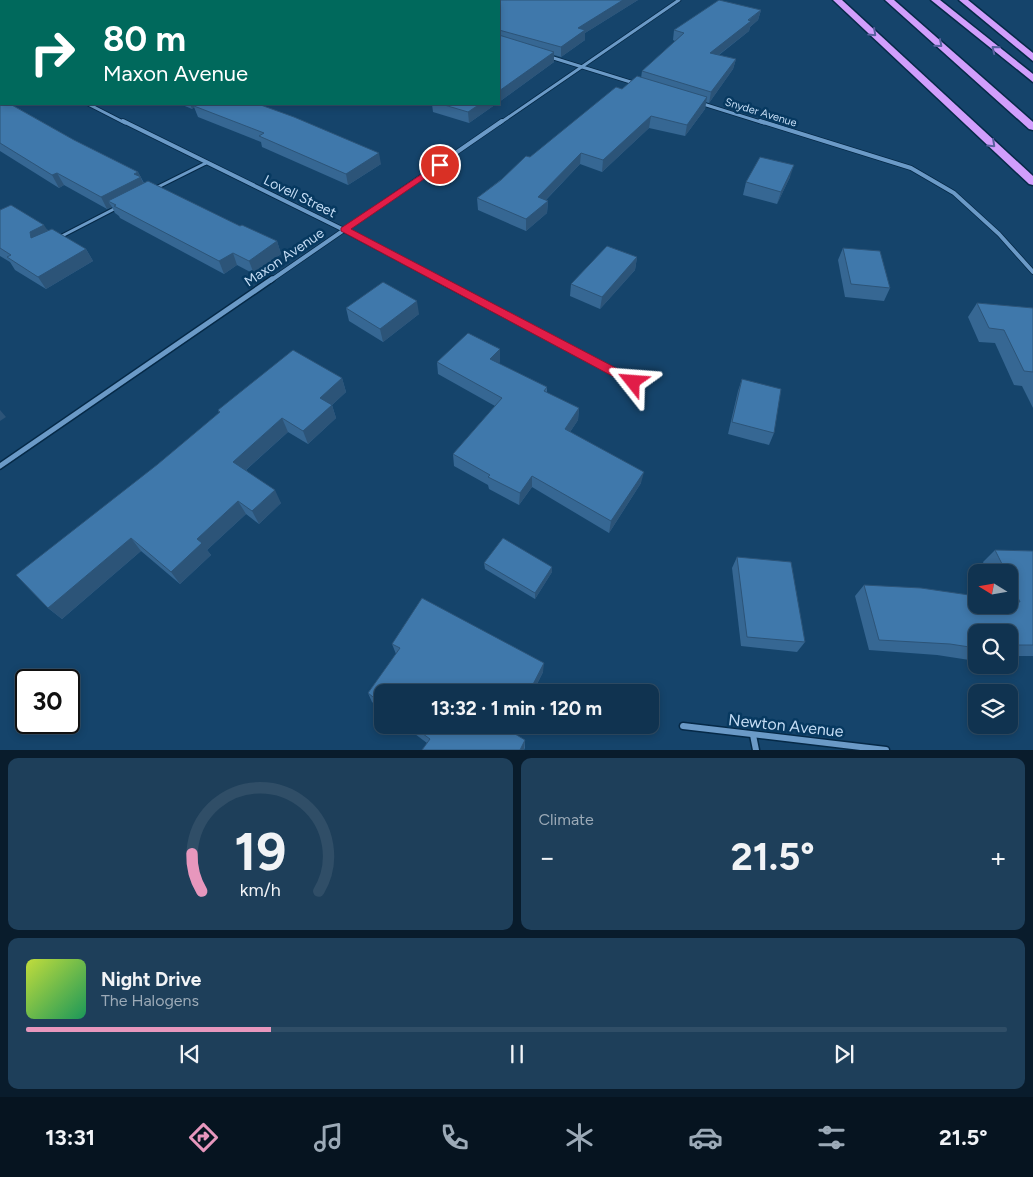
<!DOCTYPE html>
<html lang="en">
<head>
<meta charset="utf-8">
<style>
  body { margin:0; font-family:Figtree,sans-serif; background:#1e3f5a; color:#f1f3f6; height:100vh; display:flex; flex-direction:column; font-size:19px; white-space:nowrap }
  * { box-sizing:border-box; margin:0 }
  p { font-size:16px; color:#9caab7 }
  .icon { flex:none; width:28px; height:28px; fill:none; stroke:currentColor; stroke-width:2; stroke-linecap:round; stroke-linejoin:round }
  .map { position:relative; height:750px; overflow:hidden }
  .side { display:flex; flex-direction:column; gap:8px; padding:8px; background:#091c2c; flex:1 }
  .side>* { flex:none }
  .top-card { position:absolute; left:0px; top:0px; width:500px; height:105px; box-shadow:0 2px 8px #0003,0 0 0 1px #304e67; background:#00695c; color:#fff; overflow:hidden }
  .needle { width:32px; rotate:281deg }
  .tools { position:absolute; left:968px; top:564px; display:grid; gap:10px }
  .tools a { display:grid; place-items:center; width:50px; height:50px; border-radius:10px; background:#103350; box-shadow:0 2px 8px #0003,0 0 0 1px #304e67; font-size:25px }
  .speed { position:absolute; left:15px; top:669px; display:flex; gap:10px; font-size:25px; font-weight:700; text-align:center }
  .speed>* { display:grid; place-content:center; width:65px; height:65px; border-radius:50%; background:#103350; box-shadow:0 2px 8px #0003,0 0 0 1px #304e67; line-height:1 }
  .speed .limit { border:2px solid #111; border-radius:8px; background:#fff; color:#111 }
  .pin { position:absolute; display:grid; place-items:center; width:42px; height:42px; color:#fff; margin:-21px; border:2px solid #fff; border-radius:50%; box-shadow:0 1px 5px #0007 }
  .me { position:absolute; width:55px; margin:-28px; rotate:298deg; stroke-linejoin:round; filter:drop-shadow(0 0 4px #0008) }
  .turn { display:flex; align-items:center; gap:18px; height:105px; padding:0 20px; font-size:22px }
  .turn .icon { width:65px; height:65px; stroke-width:2.5 }
  .turn b { display:block; font-size:35px; line-height:42px }
  .big { font-size:38px; font-weight:700; line-height:1.1 }
  .side .widget { flex:1; display:flex; flex-direction:column; justify-content:center; gap:8px; min-width:0; padding:0 18px; border-radius:10px; background:#1e3f5a }
  .side .dial { align-items:center; gap:0 }
  .dial svg { height:130px; overflow:visible; fill:none; stroke:#304e67; stroke-width:7; stroke-linecap:round; text-anchor:middle }
  .dial text { fill:#f1f3f6; stroke:none }
  .song { display:flex; align-items:center; gap:15px }
  .cover { width:60px; height:60px; border-radius:8px; background:linear-gradient(135deg,hsl(70 70% 55%),hsl(150 70% 35%)) }
  .played { height:5px; border-radius:2px; background:linear-gradient(90deg,#e797bd 25%,#304e67 25%) }
  .keys { display:flex; justify-content:space-around; direction:ltr }
  .heat { display:flex; justify-content:space-between; align-items:center; font-size:28px; direction:ltr }
  .side .tiles { flex:1; display:grid; gap:8px; grid-template-columns:1fr 1fr }
  .widget:last-child { grid-column:span 2 }
  .trip { position:absolute; left:374px; top:684px; width:285px; height:50px; border-radius:10px; background:#103350; box-shadow:0 2px 8px #0003,0 0 0 1px #304e67; font-weight:700; line-height:50px; text-align:center }
  .menu { display:flex; height:80px; justify-content:space-around; align-items:center; background:#061420; color:#9caab7 }
  .menu .icon { width:35px; height:35px }
  .menu .current { color:#e797bd }
  .menu b { font-size:22px; color:#f1f3f6 }
  .map>svg:first-child { display:block }
</style>
</head>
<body>
<div class="map">
<svg width="1033" height="750" viewBox="0 0 1033 750">
  <rect width="100%" height="100%" fill="#15446b"/>
  <g fill="none" stroke-linecap="round" stroke-linejoin="round">
    <defs>
      <g id="service">
        <polyline points="156,188 206,163"/>
        <polyline points="60,237 116,208"/>
      </g>
      <g id="minor-far3">
        <polyline points="547,56 637,84"/>
        <polyline points="700,103 764,123"/>
        <polyline points="88,104 125,123"/>
        <polyline points="500,123 679,0"/>
      </g>
      <g id="minor-far2">
        <polyline points="123,121 344,230 440,281"/>
        <polyline points="760,121 911,168 954,193 999,234 1033,272"/>
        <polyline points="270,281 502,121"/>
      </g>
      <g id="minor-far1">
        <polyline points="438,279 633,382"/>
        <polyline points="0,466 272,279"/>
      </g>
      <g id="minor">
        <polyline points="683,726 886,750"/>
        <polyline points="753,735 756,750"/>
      </g>
      <g id="motorway">
        <polygon points="833,0 842,0 1033,176 1033,185 1029,184"/>
        <polygon points="885,0 894,0 1033,122 1033,130 1029,129"/>
        <polygon points="931,0 940,0 1033,74 1033,82"/>
        <polygon points="959,0 968,0 1033,53 1033,61"/>
      </g>
    </defs>
    <!-- service casing -->
    <use href="#service" stroke="#052947" stroke-width="5"/>
    <!-- minor-far3 casing -->
    <use href="#minor-far3" stroke="#052947" stroke-width="4.5"/>
    <!-- minor-far2 casing -->
    <use href="#minor-far2" stroke="#052947" stroke-width="5.5"/>
    <!-- minor-far1 casing -->
    <use href="#minor-far1" stroke="#052947" stroke-width="8"/>
    <!-- minor casing -->
    <use href="#minor" stroke="#052947" stroke-width="9"/>
    <!-- motorway casing -->
    <use href="#motorway" stroke="#052947" stroke-width="3"/>
    <!-- service -->
    <use href="#service" stroke="#6b9ac7" stroke-width="3"/>
    <!-- minor-far3 -->
    <use href="#minor-far3" stroke="#6b9ac7" stroke-width="3"/>
    <!-- minor-far2 -->
    <use href="#minor-far2" stroke="#6b9ac7" stroke-width="4"/>
    <!-- minor-far1 -->
    <use href="#minor-far1" stroke="#6b9ac7" stroke-width="5"/>
    <!-- minor -->
    <use href="#minor" stroke="#6b9ac7" stroke-width="6"/>
    <!-- motorway -->
    <use href="#motorway" fill="#d19efc" fill-rule="evenodd"/>
  </g>
  <!-- wall -->
  <g fill="#366793">
    <polygon points="293,0 638,0 585,33 585,40 561,57 554,55 554,62 499,102 499,1"/>
    <polygon points="761,10 758,20 750,27 749,31 719,55 736,59 733,69 709,103 706,102 705,109 685,136 649,128 602,172 580,164 546,200 548,201 547,213 526,231 478,210 477,198 530,157 622,89 641,78 642,71 675,41 673,40 674,30"/>
    <polygon points="0,98 74,140 138,172 144,183 240,226 277,241 281,254 254,274 237,265 224,274 120,218 119,216 115,213 112,207 107,209 64,185 59,188 0,151"/>
    <polygon points="180,104 258,104 381,164 348,185 262,147 261,142 198,117 194,107 192,109"/>
    <polygon points="432,104 496,104 469,123 433,112"/>
    <polygon points="790,177 777,204 743,195 746,182"/>
    <polygon points="0,210 48,230 86,249 93,261 46,289 15,270 10,262 0,256"/>
    <polygon points="843,248 890,288 884,301 845,297 838,260"/>
    <polygon points="637,257 635,270 600,309 570,296 571,284"/>
    <polygon points="977,303 1033,308 1033,408 1022,386 1014,385 995,343 979,342 968,317"/>
    <polygon points="346,308 419,314 383,342 349,321"/>
    <polygon points="437,362 500,362 498,363 547,387 547,393 579,408 578,420 570,432 641,483 609,533 532,487 519,505 489,489 488,485 454,466 453,454 495,406 438,374"/>
    <polygon points="342,378 346,392 332,405 336,418 308,444 288,432 246,470 281,503 259,524 246,514 207,550 211,555 180,584 141,551 62,619 48,608 158,464 219,413 218,410"/>
    <polygon points="742,379 774,433 769,445 728,434 738,391"/>
    <polygon points="995,550 1033,551 1033,656 1009,656 1009,632 976,632 976,661 937,655 869,650 855,596 864,585 1009,605 1009,572 987,572 983,562"/>
    <polygon points="737,557 805,642 797,652 741,646 732,568"/>
    <polygon points="484,563 552,572 535,599 485,569"/>
    <polygon points="392,644 543,672 533,692 382,692 382,710 372,702 368,693 396,654"/>
    <polygon points="403,725 517,725 513,733 525,740 525,748 524,750 423,750 427,743"/>
  </g>
  <!-- shaded-wall -->
  <g fill="#2c5478">
    <polygon points="623,0 638,0 585,33 585,40 561,57 561,47 578,28"/>
    <polygon points="761,10 758,20 750,27 749,31 708,63 710,53"/>
    <polygon points="554,52 554,62 499,102 499,91"/>
    <polygon points="736,59 733,69 709,103 711,92"/>
    <polygon points="707,97 705,109 685,136 687,125"/>
    <polygon points="190,104 201,104 194,106 194,107 192,109"/>
    <polygon points="480,104 496,104 469,123 468,112"/>
    <polygon points="651,116 649,128 602,172 603,160"/>
    <polygon points="379,153 381,164 348,185 346,174"/>
    <polygon points="581,153 580,164 537,209 538,197"/>
    <polygon points="794,165 790,177 777,204 781,192"/>
    <polygon points="138,172 146,189 108,201 112,207 107,209 101,197"/>
    <polygon points="57,173 64,185 59,188 52,175"/>
    <polygon points="548,201 547,213 526,231 526,219"/>
    <polygon points="44,225 52,237 31,238 30,232"/>
    <polygon points="277,241 281,254 254,274 249,261"/>
    <polygon points="86,249 93,261 46,289 38,277"/>
    <polygon points="233,253 237,265 224,274 219,261"/>
    <polygon points="637,257 635,270 600,309 602,297"/>
    <polygon points="417,301 419,314 383,342 380,329"/>
    <polygon points="500,349 500,362 490,372 490,359"/>
    <polygon points="342,378 346,392 332,405 336,418 308,444 303,431 320,398"/>
    <polygon points="579,408 578,420 564,441 565,429"/>
    <polygon points="0,410 6,417 0,421"/>
    <polygon points="282,418 288,432 240,475 233,462"/>
    <polygon points="644,472 641,483 609,533 611,521"/>
    <polygon points="532,476 532,487 519,505 520,493"/>
    <polygon points="275,490 281,503 259,524 252,511"/>
    <polygon points="238,501 246,514 207,550 211,555 180,584 171,572 197,539"/>
    <polygon points="131,538 141,551 62,619 48,608"/>
    <polygon points="552,567 552,572 535,599 535,593"/>
    <polygon points="544,663 543,672 533,692 529,692"/>
    <polygon points="513,725 517,725 511,739 510,731"/>
    <polygon points="525,740 524,750 520,750"/>
  </g>
  <!-- building -->
  <g fill="#3f78ab" stroke="#2c5478">
    <polygon points="293,0 623,0 578,28 585,30 561,47 499,30 499,1 290,1"/>
    <polygon points="719,0 761,10 748,20 751,21 710,53 736,59 711,92 642,71 684,33 674,30"/>
    <polygon points="499,35 554,52 499,91"/>
    <polygon points="637,76 707,97 687,125 651,116 603,160 581,153 538,197 548,201 526,219 477,198 501,180 526,156 530,157 616,87 622,89"/>
    <polygon points="0,98 1,99 1,104 10,104 74,140 138,172 134,174 141,177 101,197 57,173 52,175 0,143"/>
    <polygon points="199,104 258,104 294,117 379,153 346,174 259,136 264,133 194,106"/>
    <polygon points="441,104 480,104 468,112"/>
    <polygon points="760,157 794,165 781,192 746,182"/>
    <polygon points="148,181 240,226 242,225 277,241 249,261 233,253 219,261 114,206 116,205 108,201"/>
    <polygon points="11,205 44,225 30,232 31,238 52,229 86,249 38,277 7,257 11,255 0,248 0,210"/>
    <polygon points="607,246 637,257 602,297 571,284"/>
    <polygon points="843,248 880,251 890,288 851,284"/>
    <polygon points="383,282 417,301 380,329 346,308"/>
    <polygon points="977,303 1033,308 1033,372 1024,371 1004,330 989,328"/>
    <polygon points="468,333 500,349 490,359 547,387 544,391 579,408 565,429 644,472 611,521 532,476 520,493 488,477 490,475 453,454 502,398 437,362"/>
    <polygon points="293,350 342,378 320,398 332,405 303,431 282,418 233,462 275,490 252,511 238,501 197,539 202,543 171,572 131,538 48,608 16,575 158,464 220,412 218,410"/>
    <polygon points="742,379 781,389 774,433 732,422"/>
    <polygon points="503,538 552,567 535,593 484,563"/>
    <polygon points="995,550 1033,551 1033,645 1009,645 1009,632 976,632 976,648 950,644 879,640 864,585 921,588 976,596 976,605 1009,605 1009,601 1020,602 1009,579 1009,572 1006,572"/>
    <polygon points="737,557 791,562 805,642 747,637"/>
    <polygon points="422,598 544,663 529,692 382,692 382,704 368,693 400,648 392,644"/>
    <polygon points="411,725 513,725 510,731 525,740 520,750 422,750 430,739"/>
  </g>
  <!-- one-way arrows -->
  <defs><path id="oneway-chevron" d="M-2-3.5L2.5 0L-2 3.5" fill="none" stroke-width="1.6" stroke-linecap="round" stroke-linejoin="round" transform="scale(1.25)"/></defs>
  <g stroke="#58619e">
    <use href="#oneway-chevron" transform="translate(873 33) rotate(43)"/>
    <use href="#oneway-chevron" transform="translate(939 44) rotate(41)"/>
    <use href="#oneway-chevron" transform="translate(995 49) rotate(-141)"/>
    <use href="#oneway-chevron" transform="translate(992 144) rotate(43)"/>
  </g>
  <!-- route -->
  <polygon fill="#e11d48" stroke="#92132f" points="440,162 443,163 443,166 351,229 637,379 639,382 637,385 629,385 341,231 341,228"/>
  <g text-anchor="middle" stroke-width="5" stroke-linejoin="round" paint-order="stroke">
    <!-- far-street labels -->
    <g font-size="11" fill="#c5ddf5" stroke="#073960">
      <text transform="translate(761 112) rotate(17)" y="4">Snyder Avenue</text>
    </g>
    <!-- street labels -->
    <g font-size="14" fill="#c5ddf5" stroke="#073960">
      <text transform="translate(300 196) rotate(26)" y="5">Lovell Street</text>
      <text transform="translate(284 257) rotate(-34)" y="5">Maxon Avenue</text>
    </g>
    <!-- near-street labels -->
    <g font-size="16" fill="#c5ddf5" stroke="#073960">
      <text transform="translate(786 725) rotate(6)" y="6">Newton Avenue</text>
    </g>
  </g>
</svg>
<div class="tools">
<a><svg class="needle" viewBox="-14 -14 28 28"><path d="M0-13l5 13h-10z" fill="#e53935"/><path d="M0 13l5-13h-10z" fill="#9caab7"/></svg></a>
<a><svg class="icon" aria-label="search" viewBox="0 0 24 24"><circle cx="10" cy="10" r="6"/><path d="M15 15l6 6"/></svg></a>
<a><svg class="icon" aria-label="layers" viewBox="0 0 24 24"><path d="M12 4l9 5-9 5-9-5zM3 14l9 5 9-5"/></svg></a>
</div>
<div class="speed"><div class="limit">30</div></div>
<div class="pin" style="left:440px;top:165px;background:#d93025"><svg class="icon" aria-label="arrive" viewBox="0 0 24 24"><path d="M6 21V4h12l-3 4 3 4H6"/></svg></div>
<svg class="me" style="left:633px;top:382px" viewBox="-20 -20 40 40"><path d="M0-17L14 15 0 8-14 15z" fill="#e11d48" stroke="#fff" stroke-width="4"/></svg>
<div class="trip">13:32 · 1 min · 120 m</div>
<div class="top-card">
<div class="turn"><svg class="icon" aria-label="right" viewBox="0 0 24 24"><path d="M7 20v-9h11M14 6l5 5-5 5"/></svg><div><b>80 m</b>Maxon Avenue</div></div>
</div>
</div>
<section class="side">
<div class="tiles">
<div class="widget dial"><svg viewBox="0 0 100 80">
<path d="M14 69A42 42 0 1 1 86 69"/>
<path d="M14 69A42 42 0 0 1 8 46" stroke="#e797bd"/>
<text x="50" y="56" font-size="32" font-weight="700">19</text>
<text x="50" y="72" font-size="11">km/h</text>
</svg></div>
<div class="widget"><p>Climate</p>
<div class="heat"><a>−</a><b class="big">21.5°</b><a>+</a></div>
</div>
<div class="widget">
<div class="song"><i class="cover"></i><div><b>Night Drive</b><p>The Halogens</p></div></div>
<div class="played"></div>
<div class="keys"><svg class="icon" aria-label="previous" viewBox="0 0 24 24"><path d="M18 5L8 12l10 7zM5 5v14"/></svg><svg class="icon" aria-label="pause" viewBox="0 0 24 24"><path d="M8 5v14M16 5v14"/></svg><svg class="icon" aria-label="next" viewBox="0 0 24 24"><path d="M6 5l10 7-10 7zM19 5v14"/></svg></div>
</div>
</div>
</section>
<nav class="menu">
<b>13:31</b>
<svg class="icon current" aria-label="directions" viewBox="0 0 24 24"><path d="M12 3l9 9-9 9-9-9zM9 14v-3h6M13 9l2 2-2 2"/></svg>
<svg class="icon" aria-label="music" viewBox="0 0 24 24"><path d="M9 18V5l10-2v13"/><circle cx="6" cy="18" r="3"/><circle cx="16" cy="16" r="3"/></svg>
<svg class="icon" aria-label="phone" viewBox="0 0 24 24"><path d="M5 4h4l2 5-3 2q2 4 5 5l2-3 5 2v4C11 20 4 13 5 4z"/></svg>
<svg class="icon" aria-label="climate" viewBox="0 0 24 24"><path d="M12 3v18M4 7l16 10M4 17L20 7"/></svg>
<svg class="icon" aria-label="car" viewBox="0 0 24 24"><path d="M5 17H2v-5l4-1 3-4h7l3 4 3 1v5h-3M9 17h6M6 11h13"/><circle cx="7" cy="17" r="2"/><circle cx="17" cy="17" r="2"/></svg>
<svg class="icon" aria-label="filters" viewBox="0 0 24 24"><path d="M4 7h16M4 17h16"/><circle cx="9" cy="7" r="2"/><circle cx="15" cy="17" r="2"/></svg>
<b>21.5°</b>
</nav>
</body>
</html>
